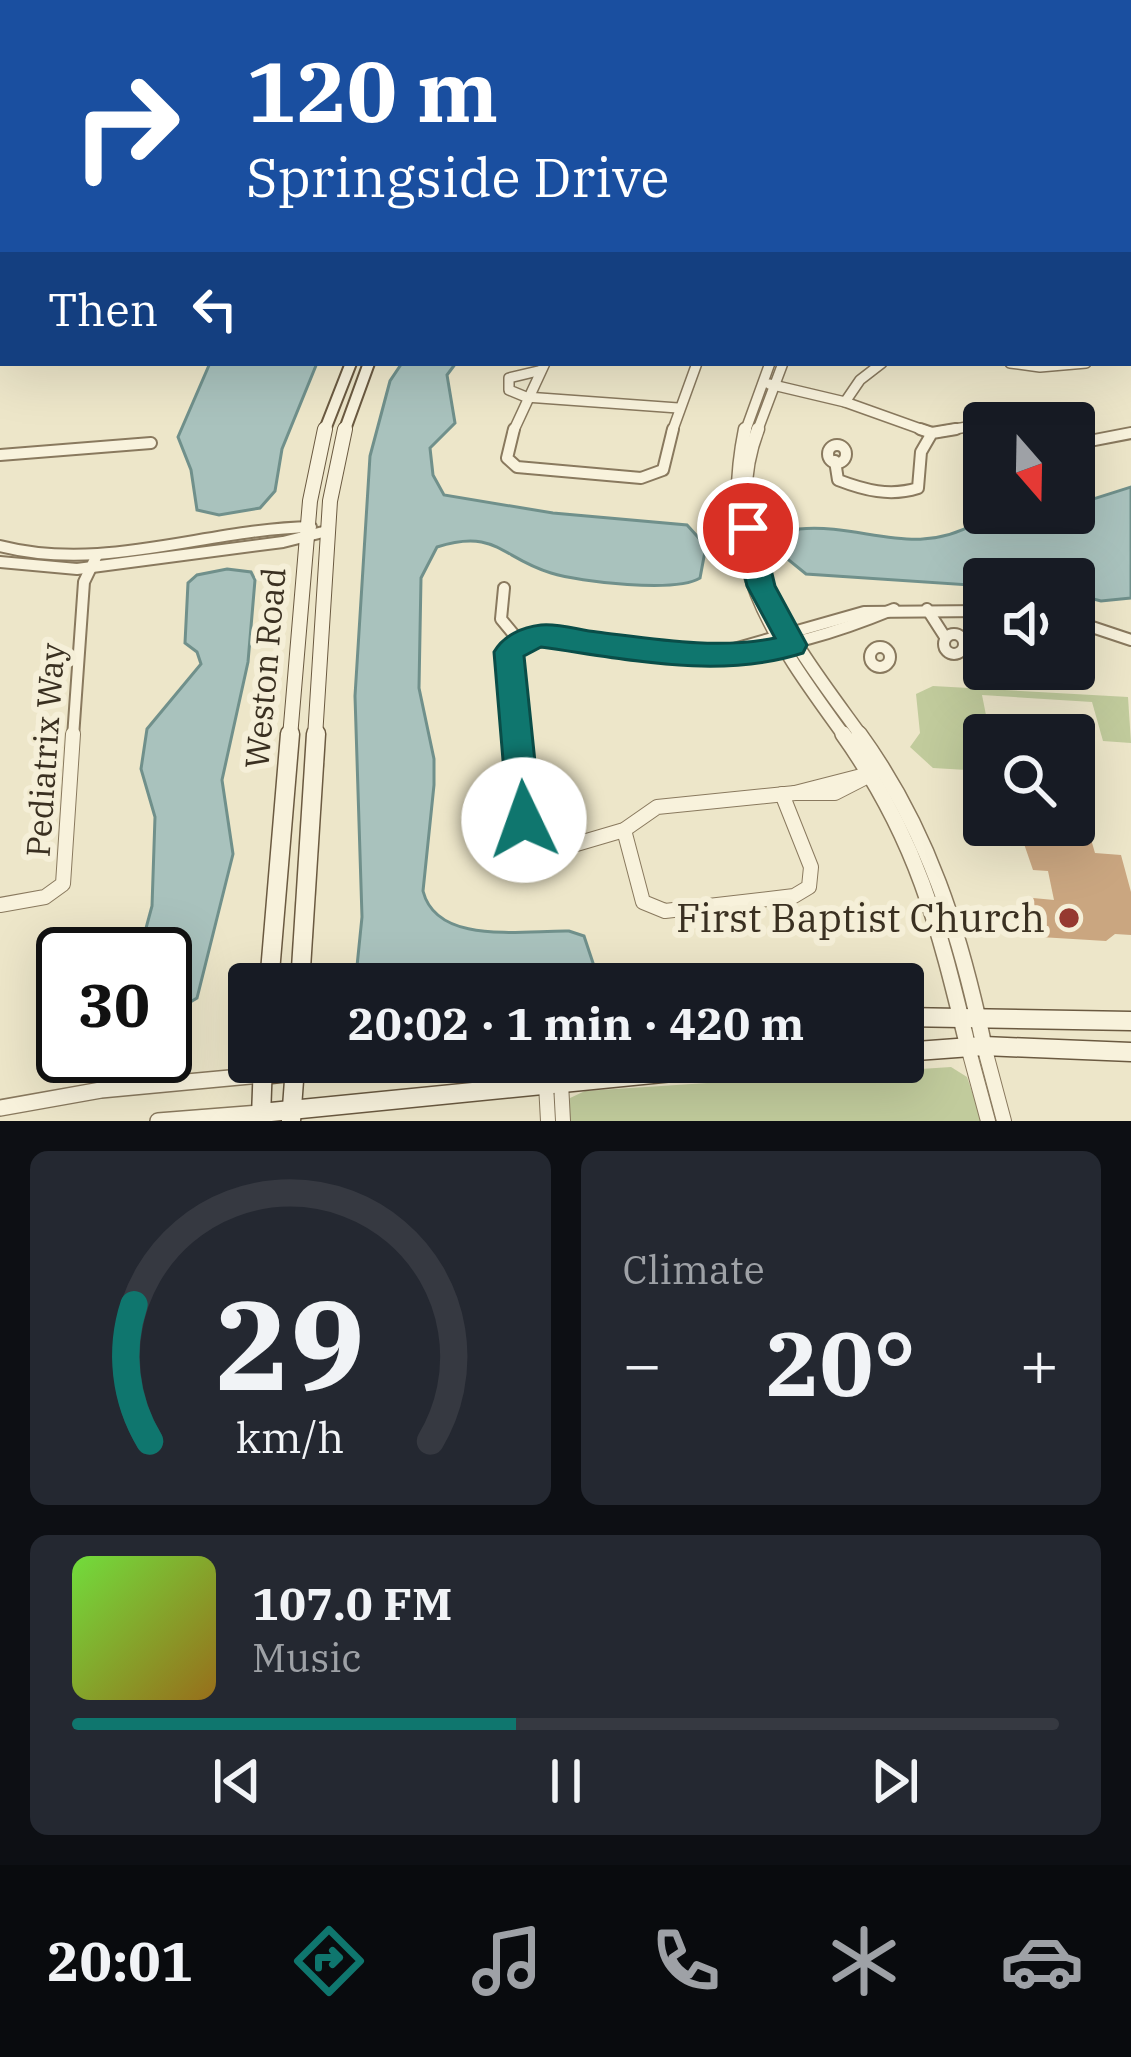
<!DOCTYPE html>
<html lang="en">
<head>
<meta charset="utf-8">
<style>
  body { margin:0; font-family:"IBM Plex Serif",serif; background:#242831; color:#f1f3f6; height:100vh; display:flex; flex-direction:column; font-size:45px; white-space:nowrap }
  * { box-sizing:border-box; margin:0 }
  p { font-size:39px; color:#9ea1a6 }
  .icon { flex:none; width:66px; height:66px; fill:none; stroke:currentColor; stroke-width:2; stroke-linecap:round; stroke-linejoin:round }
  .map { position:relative; height:1121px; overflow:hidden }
  .drawer { display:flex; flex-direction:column; gap:30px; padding:30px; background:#0d0f14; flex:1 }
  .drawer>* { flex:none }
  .top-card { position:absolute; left:0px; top:0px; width:1131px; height:366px; box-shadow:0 12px 48px #0002; background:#1a4fa0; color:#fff; overflow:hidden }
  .needle { width:78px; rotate:160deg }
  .fabs { position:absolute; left:963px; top:402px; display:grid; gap:24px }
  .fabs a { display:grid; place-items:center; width:132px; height:132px; border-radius:12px; background:#171b24; box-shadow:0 12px 48px #0002; font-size:60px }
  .speed { position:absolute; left:36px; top:927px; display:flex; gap:24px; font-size:60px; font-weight:700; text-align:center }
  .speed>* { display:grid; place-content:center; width:156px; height:156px; border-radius:50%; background:#171b24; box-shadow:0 12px 48px #0002; line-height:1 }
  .speed .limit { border:6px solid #111; border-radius:18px; background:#fff; color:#111 }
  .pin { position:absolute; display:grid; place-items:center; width:102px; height:102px; color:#fff; margin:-51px; border:6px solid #fff; border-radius:50%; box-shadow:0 3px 12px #0007 }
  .me { position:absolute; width:132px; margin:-66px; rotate:357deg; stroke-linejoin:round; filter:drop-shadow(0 0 9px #0008) }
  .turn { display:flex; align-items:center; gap:42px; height:252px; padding:0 48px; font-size:54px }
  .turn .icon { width:156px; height:156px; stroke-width:2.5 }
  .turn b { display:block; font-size:84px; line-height:102px }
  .then { display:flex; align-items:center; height:114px; padding:0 48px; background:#0003; gap:24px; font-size:45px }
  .big { font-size:90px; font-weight:800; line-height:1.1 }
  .drawer .widget { flex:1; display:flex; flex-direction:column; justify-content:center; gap:18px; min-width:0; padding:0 42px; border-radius:18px; background:#242831 }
  .drawer .dial { align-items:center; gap:0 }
  .dial svg { height:312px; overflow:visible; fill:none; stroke:#363941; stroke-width:7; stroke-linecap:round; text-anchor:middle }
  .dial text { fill:#f1f3f6; stroke:none }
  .song { display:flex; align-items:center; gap:36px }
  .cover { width:144px; height:144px; border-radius:18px; background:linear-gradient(135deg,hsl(100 70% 55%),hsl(40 70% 35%)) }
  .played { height:12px; border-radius:6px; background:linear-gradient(90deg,#0f766e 45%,#363941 45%) }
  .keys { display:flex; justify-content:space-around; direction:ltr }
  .heat { display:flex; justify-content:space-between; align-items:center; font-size:66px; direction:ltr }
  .drawer .tiles { flex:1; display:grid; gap:30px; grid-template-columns:1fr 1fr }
  .widget:last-child { grid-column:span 2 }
  .trip { position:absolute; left:228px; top:963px; width:696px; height:120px; border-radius:12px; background:#171b24; box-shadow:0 12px 48px #0002; font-weight:800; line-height:120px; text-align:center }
  .menu { display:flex; height:192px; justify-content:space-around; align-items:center; background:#090b0e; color:#9ea1a6 }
  .menu .icon { width:84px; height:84px }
  .menu .on { color:#0f766e }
  .menu b { font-size:54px; color:#f1f3f6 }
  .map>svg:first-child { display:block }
</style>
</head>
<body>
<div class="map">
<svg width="1131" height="1121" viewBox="0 0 1131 1121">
  <rect width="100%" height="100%" fill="#ede6c9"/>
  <!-- green -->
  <g fill="#c1cb9c">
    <polygon points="933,686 1128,697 1131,743 1103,741 1092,702 982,695 990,735 984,735 984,771 933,768 910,747 920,733 916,694"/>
    <polygon points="951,1067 967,1077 982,1121 563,1121 570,1098 585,1091"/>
  </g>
  <!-- water -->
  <g fill="#a9c2bd" stroke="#70908b" stroke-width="3">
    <polygon points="210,363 317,363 282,449 275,491 260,508 219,515 197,510 191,470 178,437"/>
    <path d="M402,363h54l-9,12 8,48 -25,25 3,27 11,20 109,18 134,12 19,21 -6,32c-24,15 -120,4 -149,-5 -50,-15 -55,-45 -114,-26l-16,31 -2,110 15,71v26l-11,106c14,55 100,39 146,40l15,5 9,27 -9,21h-224l-4,-8 6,-59 -7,-221 15,-240 20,-75z"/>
    <path d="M984,485v28h90v-8l57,-18v111l-30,3 -27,-7v-15h-90v7l-178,-12 -21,-17 -2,-8 16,-20c64,-6 115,30 177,-6z"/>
    <polygon points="227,569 251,572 255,580 248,662 222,780 233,854 197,998 165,1017 165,954 139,954 152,906 155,817 141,769 147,729 201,664 197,652 185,643 188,583 197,575"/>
  </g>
  <!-- building -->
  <polygon fill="#caa680" points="1074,821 1086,822 1095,853 1121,855 1131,892 1131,935 1115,934 1106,941 1040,937 1033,898 1054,900 1048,871 1033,870 1022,838 1014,832 1021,825 1074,825"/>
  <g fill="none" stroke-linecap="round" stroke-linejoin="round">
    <defs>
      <g id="minor-far3">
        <polyline points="1082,0 1091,3"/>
        <polyline points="1116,0 1128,0"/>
        <polyline points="377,3 393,0"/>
        <polyline points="403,3 421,0"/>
        <polyline points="0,166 3,146"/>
      </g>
      <g id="minor-far2">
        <polyline points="1010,363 1040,367 1086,363"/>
        <polyline points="538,371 509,378 509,390 526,397 678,408"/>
        <polyline points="769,384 845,402 929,432"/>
        <polyline points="845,402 860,380 882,363"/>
        <polyline points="513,432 545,363"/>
        <polyline points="672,432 697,363"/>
        <polyline points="938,432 984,424"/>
      </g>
      <g id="minor-far1">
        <polyline points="514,429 507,458 517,467 641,478 663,470 673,429"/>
        <polyline points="920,429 932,433"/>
        <polyline points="1074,444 1131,433"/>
        <circle cx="837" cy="454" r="9"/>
        <polyline points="0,455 151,443"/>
        <path d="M835,461l3,19c26,10 52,17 80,8l3,-36 11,-19 24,-4"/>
        <path d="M0,546c105,27 206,-17 311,-19"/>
        <polyline points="0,562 77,569 283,542 327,531"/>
        <polyline points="504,588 501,619 520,642"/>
        <polyline points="927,609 945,637"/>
        <polyline points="1074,621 1131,640"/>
        <circle cx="954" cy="644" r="10"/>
        <circle cx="880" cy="657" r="10"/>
        <polyline points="727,651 864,612 984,611"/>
        <polyline points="73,737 84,582 97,555"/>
        <path d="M517,737l-8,-85c41,-28 156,2 212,0 61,-2 117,-20 173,-43"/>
      </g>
      <g id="minor">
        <polyline points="516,734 524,820 538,837 573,845 624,830 657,807 795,793"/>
        <polyline points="872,774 835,793 795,793 873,773"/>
        <polyline points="624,830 643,902 665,911 794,896 809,887 811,867 782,794"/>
        <polyline points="0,905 45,897 63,884 73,734"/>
        <polyline points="984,1046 1004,1121"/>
        <polyline points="968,1047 988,1121"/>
        <polyline points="561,1083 563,1121"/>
        <polyline points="546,1084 548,1121"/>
      </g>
      <g id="tertiary-far2">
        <polyline points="745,432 770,363"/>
        <polyline points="757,432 783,363"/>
      </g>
      <g id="tertiary-far1">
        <path d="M745,429c-27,133 25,205 100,308"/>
        <path d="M758,429c-45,117 39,218 104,308"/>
      </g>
      <g id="tertiary">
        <path d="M843,734c74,104 95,190 125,313"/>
        <path d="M859,734c69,95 101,198 125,312"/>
        <polyline points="0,1108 101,1090 262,1075"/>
        <polyline points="158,1121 261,1113"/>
      </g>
      <g id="secondary-far2">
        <polyline points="324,432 351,363"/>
        <polyline points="344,432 369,363"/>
      </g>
      <g id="secondary-far1">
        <polyline points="290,737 310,501 325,429"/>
        <polyline points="315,737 330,501 345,429"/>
      </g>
      <g id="secondary">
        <polyline points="269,984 290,734"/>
        <polyline points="300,984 316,734"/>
        <polyline points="903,1017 1131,1021"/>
        <polyline points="903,1052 984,1046 1131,1052"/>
        <polyline points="262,1075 381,1062"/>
        <polyline points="261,1113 773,1062"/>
        <polyline points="261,1117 263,1062"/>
        <polyline points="291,1121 295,1067"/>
      </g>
    </defs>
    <!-- minor-far3 casing -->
    <use href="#minor-far3" stroke="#89795e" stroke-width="8"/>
    <!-- minor-far2 casing -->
    <use href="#minor-far2" stroke="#89795e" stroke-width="12"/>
    <!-- minor-far1 casing -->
    <use href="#minor-far1" stroke="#89795e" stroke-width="14"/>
    <!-- minor casing -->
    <use href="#minor" stroke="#89795e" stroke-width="16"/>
    <!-- tertiary-far2 casing -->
    <use href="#tertiary-far2" stroke="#89795e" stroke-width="12"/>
    <!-- tertiary-far1 casing -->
    <use href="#tertiary-far1" stroke="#89795e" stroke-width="15"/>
    <!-- tertiary casing -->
    <use href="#tertiary" stroke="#89795e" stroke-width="18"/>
    <!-- secondary-far2 casing -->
    <use href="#secondary-far2" stroke="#6b5a41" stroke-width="14"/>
    <!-- secondary-far1 casing -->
    <use href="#secondary-far1" stroke="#6b5a41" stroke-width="16"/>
    <!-- secondary casing -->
    <use href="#secondary" stroke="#6b5a41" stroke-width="21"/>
    <!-- minor-far3 -->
    <use href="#minor-far3" stroke="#f8f2dc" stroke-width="6"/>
    <!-- minor-far2 -->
    <use href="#minor-far2" stroke="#f8f2dc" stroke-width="9"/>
    <!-- minor-far1 -->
    <use href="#minor-far1" stroke="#f8f2dc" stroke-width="10"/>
    <!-- minor -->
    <use href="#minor" stroke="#f8f2dc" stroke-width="14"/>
    <!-- tertiary-far2 -->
    <use href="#tertiary-far2" stroke="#f8f2dc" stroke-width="9"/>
    <!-- tertiary-far1 -->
    <use href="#tertiary-far1" stroke="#f8f2dc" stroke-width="12"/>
    <!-- tertiary -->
    <use href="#tertiary" stroke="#f8f2dc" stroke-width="15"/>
    <!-- secondary-far2 -->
    <use href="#secondary-far2" stroke="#f8f2dc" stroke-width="10"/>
    <!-- secondary-far1 -->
    <use href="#secondary-far1" stroke="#f8f2dc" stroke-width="14"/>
    <!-- secondary -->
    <use href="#secondary" stroke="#f8f2dc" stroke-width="18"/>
  </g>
  <!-- route -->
  <path fill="#0f766e" stroke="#0a4d48" stroke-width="3" d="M748,519l13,9 14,58 32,59 -4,8c-84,27 -176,6 -262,-6l-17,9 17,164 -5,10 -12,4 -12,-4 -4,-10 -14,-168c9,-16 28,-25 47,-27 17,-2 38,5 56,7 57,7 120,18 178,6l-28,-52 -13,-58z"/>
  <!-- markers -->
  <circle fill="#963930" stroke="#f5efd8" stroke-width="4.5" cx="1069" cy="918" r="12"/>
  <g text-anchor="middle" stroke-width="12" stroke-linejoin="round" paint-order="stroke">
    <!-- street labels -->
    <g font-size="33" fill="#3a3021" stroke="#f5efd8">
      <text transform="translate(265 668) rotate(-85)" y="12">Weston Road</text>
      <text transform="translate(45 750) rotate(-86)" y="12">Pediatrix Way</text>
    </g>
    <!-- near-poi labels -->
    <g font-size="39" fill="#3a3021" stroke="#f5efd8" text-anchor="end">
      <text x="1045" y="932">First Baptist Church</text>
    </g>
  </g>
</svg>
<div class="fabs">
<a><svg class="needle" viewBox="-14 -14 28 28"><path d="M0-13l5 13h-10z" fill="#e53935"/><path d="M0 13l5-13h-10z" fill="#9ea1a6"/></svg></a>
<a><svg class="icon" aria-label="sound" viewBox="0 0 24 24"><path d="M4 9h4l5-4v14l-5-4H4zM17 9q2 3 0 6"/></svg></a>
<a><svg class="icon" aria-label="search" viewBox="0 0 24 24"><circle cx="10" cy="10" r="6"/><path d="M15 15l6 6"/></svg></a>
</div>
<div class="speed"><div class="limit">30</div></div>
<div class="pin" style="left:748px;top:528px;background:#d93025"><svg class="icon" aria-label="arrive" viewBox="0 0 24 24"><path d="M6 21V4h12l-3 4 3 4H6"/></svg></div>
<svg class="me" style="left:524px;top:820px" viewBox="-20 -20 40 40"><circle r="19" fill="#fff"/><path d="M0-13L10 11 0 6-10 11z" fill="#0f766e"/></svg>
<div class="trip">20:02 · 1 min · 420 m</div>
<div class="top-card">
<div class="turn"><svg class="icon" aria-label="right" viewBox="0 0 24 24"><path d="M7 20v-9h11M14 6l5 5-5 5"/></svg><div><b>120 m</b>Springside Drive</div></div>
<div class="then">Then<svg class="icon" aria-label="left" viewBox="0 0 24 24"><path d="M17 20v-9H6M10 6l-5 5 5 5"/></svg></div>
</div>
</div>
<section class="drawer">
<div class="tiles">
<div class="widget dial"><svg viewBox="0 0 100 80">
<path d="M14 69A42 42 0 1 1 86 69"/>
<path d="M14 69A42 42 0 0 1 10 34" stroke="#0f766e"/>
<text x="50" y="56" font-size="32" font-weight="700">29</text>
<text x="50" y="72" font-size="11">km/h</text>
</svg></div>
<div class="widget"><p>Climate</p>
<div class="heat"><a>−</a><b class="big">20°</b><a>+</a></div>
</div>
<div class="widget">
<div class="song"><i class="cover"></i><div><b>107.0 FM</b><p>Music</p></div></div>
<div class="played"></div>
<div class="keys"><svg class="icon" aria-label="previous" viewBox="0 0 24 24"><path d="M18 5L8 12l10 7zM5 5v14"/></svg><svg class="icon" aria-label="pause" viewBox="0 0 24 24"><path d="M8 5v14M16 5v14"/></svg><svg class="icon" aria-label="next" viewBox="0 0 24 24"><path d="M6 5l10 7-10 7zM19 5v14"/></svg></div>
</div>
</div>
</section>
<nav class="menu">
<b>20:01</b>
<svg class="icon on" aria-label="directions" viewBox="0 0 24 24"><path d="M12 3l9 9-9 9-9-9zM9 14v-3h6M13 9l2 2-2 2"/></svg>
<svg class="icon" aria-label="music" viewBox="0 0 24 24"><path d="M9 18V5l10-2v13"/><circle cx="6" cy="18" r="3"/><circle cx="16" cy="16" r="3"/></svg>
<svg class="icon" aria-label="phone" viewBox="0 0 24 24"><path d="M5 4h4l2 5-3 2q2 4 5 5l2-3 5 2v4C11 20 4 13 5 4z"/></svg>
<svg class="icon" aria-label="climate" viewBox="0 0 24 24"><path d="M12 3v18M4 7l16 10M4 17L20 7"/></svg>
<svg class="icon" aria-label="car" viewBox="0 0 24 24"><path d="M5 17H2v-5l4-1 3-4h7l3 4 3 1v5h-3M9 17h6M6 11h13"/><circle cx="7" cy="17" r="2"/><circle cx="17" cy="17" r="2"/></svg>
</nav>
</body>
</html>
